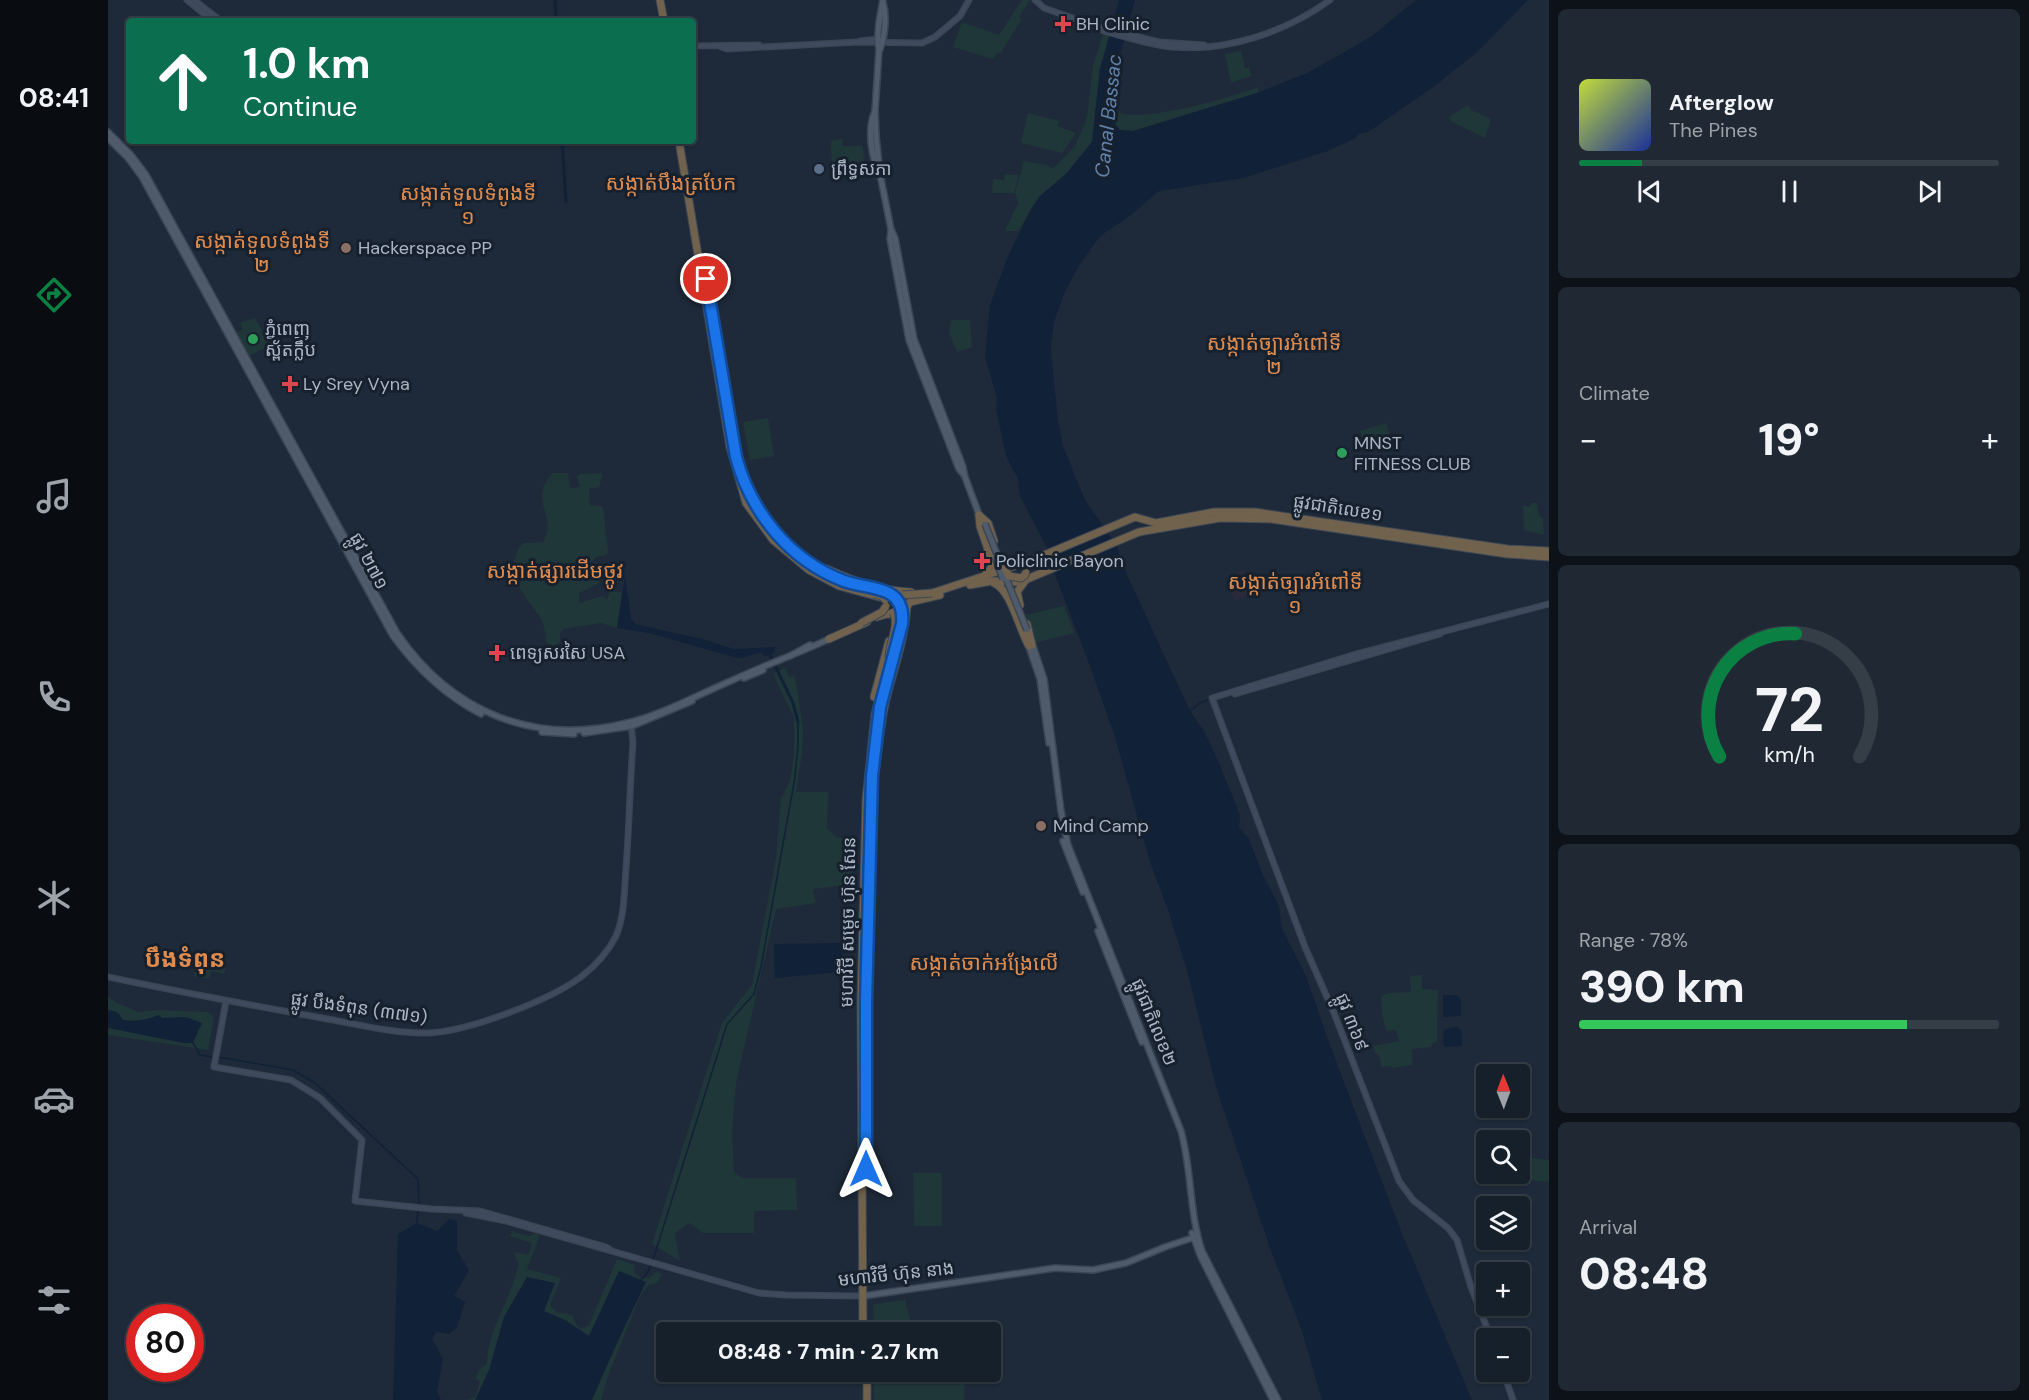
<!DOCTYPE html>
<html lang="en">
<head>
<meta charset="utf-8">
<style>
  body { margin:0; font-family:"DM Sans","Noto Sans Khmer",sans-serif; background:#1f2833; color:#f1f3f6; height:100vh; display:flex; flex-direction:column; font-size:22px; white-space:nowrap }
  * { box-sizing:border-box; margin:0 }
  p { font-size:20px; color:#9ea3a9 }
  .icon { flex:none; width:33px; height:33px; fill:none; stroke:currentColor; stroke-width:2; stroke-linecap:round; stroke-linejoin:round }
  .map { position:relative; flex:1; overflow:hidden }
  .side { display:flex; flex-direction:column; gap:9px; padding:9px; background:#0c1218; width:480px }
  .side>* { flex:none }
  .hud { position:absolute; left:18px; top:18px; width:570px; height:126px; border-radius:6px; box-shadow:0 2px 4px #0004,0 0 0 2px #353e47; background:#0b6e4f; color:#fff; overflow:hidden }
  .needle { width:39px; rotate:359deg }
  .buttons { position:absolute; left:1368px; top:1064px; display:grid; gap:12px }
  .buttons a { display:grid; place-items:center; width:54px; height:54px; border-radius:6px; background:#16202b; box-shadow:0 2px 4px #0004,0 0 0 2px #353e47; font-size:30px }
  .speed { position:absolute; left:18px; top:1304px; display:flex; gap:12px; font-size:30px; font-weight:700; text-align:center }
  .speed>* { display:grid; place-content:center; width:78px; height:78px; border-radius:50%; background:#16202b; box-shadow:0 2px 4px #0004,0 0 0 2px #353e47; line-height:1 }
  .speed .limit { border:9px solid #d22; background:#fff; color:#111 }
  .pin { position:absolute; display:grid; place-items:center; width:51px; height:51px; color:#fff; margin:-26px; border:3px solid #fff; border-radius:50%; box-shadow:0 2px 6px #0007 }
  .me { position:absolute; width:66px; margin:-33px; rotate:0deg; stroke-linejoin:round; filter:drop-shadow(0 0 4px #0008) }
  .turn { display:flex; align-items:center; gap:21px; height:126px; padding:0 18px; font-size:27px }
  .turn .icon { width:78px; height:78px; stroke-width:2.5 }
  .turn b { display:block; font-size:42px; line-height:51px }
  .big { font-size:45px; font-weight:800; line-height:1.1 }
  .side .tile { flex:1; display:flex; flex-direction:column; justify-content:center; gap:9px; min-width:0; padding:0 21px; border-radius:9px; background:#1f2833 }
  .side .dial { align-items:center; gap:0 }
  .dial svg { height:156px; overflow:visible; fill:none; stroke:#353e47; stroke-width:7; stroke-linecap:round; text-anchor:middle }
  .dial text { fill:#f1f3f6; stroke:none }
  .song { display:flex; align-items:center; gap:18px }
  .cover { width:72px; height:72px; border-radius:9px; background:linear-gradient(135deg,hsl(70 70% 55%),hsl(230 70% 35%)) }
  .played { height:6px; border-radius:3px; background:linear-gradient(90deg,#0b8043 15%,#353e47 15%) }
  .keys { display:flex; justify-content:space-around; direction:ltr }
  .heat { display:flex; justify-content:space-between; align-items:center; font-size:33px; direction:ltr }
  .charge { height:9px; border-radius:4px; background:linear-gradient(90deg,#34c759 78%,#353e47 0) }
  .trip { position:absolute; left:548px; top:1322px; width:345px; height:60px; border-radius:6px; background:#16202b; box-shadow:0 2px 4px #0004,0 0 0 2px #353e47; font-weight:800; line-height:60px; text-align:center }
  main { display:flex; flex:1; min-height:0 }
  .menu { display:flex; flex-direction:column; width:108px; justify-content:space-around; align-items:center; background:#090d11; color:#9ea3a9 }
  .menu .icon { width:42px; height:42px }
  .menu .active { color:#0b8043 }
  .menu b { font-size:27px; color:#f1f3f6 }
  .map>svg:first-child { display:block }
</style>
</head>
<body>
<main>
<nav class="menu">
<b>08:41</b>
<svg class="icon active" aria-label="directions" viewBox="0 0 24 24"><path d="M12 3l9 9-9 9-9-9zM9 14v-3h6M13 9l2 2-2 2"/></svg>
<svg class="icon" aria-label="music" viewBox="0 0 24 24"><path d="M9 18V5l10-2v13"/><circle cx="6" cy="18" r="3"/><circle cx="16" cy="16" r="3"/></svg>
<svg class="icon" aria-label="phone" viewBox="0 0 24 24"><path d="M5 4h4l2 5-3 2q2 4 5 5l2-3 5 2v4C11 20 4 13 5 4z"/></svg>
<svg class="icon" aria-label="climate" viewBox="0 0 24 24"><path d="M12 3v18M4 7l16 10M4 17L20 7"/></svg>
<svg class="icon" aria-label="car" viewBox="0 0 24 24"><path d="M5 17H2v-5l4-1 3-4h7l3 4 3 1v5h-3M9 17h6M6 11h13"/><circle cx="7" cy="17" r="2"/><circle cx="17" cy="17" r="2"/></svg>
<svg class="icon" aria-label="filters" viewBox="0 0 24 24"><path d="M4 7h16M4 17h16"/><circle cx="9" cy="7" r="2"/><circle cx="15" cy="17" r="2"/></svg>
</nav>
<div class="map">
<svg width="1441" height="1400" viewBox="0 0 1441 1400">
  <rect width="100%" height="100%" fill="#1e2a39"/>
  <!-- medical -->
  <polygon fill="#2c2a3a" points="1136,570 1145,593 1128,600 1126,599 1119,577"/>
  <!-- green -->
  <g fill="#20373a">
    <polygon points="914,0 922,0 911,17 914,19 892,54 889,53 885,59 845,47 854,22 891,35"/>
    <polygon points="995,34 1002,36 992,69 984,142 958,174 932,196 910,231 897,231 910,203 907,193 916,161 939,165 945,169 967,146 979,118 985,66"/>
    <polygon points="1133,51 1137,68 1141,68 1143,76 1123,83 1117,54"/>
    <path d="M1151,87l-2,6 -124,38 -13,-1 -8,-10v-16l8,9c30,8 109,-15 139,-26z"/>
    <polygon points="1360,105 1363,110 1383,119 1377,138 1344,122 1341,117"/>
    <polygon points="920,113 951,121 949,126 968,133 954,153 913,143"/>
    <polygon points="735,139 735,146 755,146 756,163 732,163 731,166 724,166 723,142 725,140"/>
    <polygon points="897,174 911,175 906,193 884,193 885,179 896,180"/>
    <polygon points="147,318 162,345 141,356 128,333 135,329 132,323"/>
    <polygon points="843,320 862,320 864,347 849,352 841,332"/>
    <polygon points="660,418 666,456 642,460 635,422"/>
    <polygon points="1278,423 1284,442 1258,450 1252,431"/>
    <path d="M445,473h15l2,15 10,-1 -3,-10 3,-3 23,-1 -4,14 -10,2 1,16 11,1 2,2 5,44 -1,3 -11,2 -7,7v6h10v13l-20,10v10l24,-7 4,4 3,-9 12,1 -5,36 -16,-5 -38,6 -3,4v9l-7,5 -7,-5c-1,-8 -1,-15 -5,-23 -12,-20 -34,-38 -25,-64 2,-5 3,-10 8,-12 5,-1 13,0 19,-1 16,-26 -17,-42 10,-69z"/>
    <polygon points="1423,503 1429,503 1431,516 1435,518 1436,535 1416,530 1415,506 1423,506"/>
    <polygon points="956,606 966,633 926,643 918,615"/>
    <polygon points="677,668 681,677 687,676 695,729 694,753 688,792 720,792 719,828 728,837 740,839 745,884 705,889 708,903 668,909 628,1083 624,1133 626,1172 634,1178 688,1178 689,1210 646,1211 646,1233 595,1233 581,1223 567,1233 572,1261 544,1244 614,1023 644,985 668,858 673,798 682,781 686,756 686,718 667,678 666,673"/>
    <polygon points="91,953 119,959 116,974 103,971 101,979 86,976"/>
    <polygon points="1314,975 1314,989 1330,990 1329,1042 1323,1044 1324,1047 1304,1049 1304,1065 1284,1068 1283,1066 1274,1067 1271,1055 1267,1053 1265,1046 1291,1041 1288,1030 1278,1031 1274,1014 1273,996 1281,993 1303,992 1302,976"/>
    <polygon points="0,997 7,1002 30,1012 50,1010 100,1012 106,1017 100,1050 0,1035"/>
    <polygon points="1413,1157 1441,1160 1441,1182 1411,1179"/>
    <polygon points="805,1173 834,1173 834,1226 806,1226"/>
    <path d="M404,1232l19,4 2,-3 7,2 -13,34 34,9 -11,27 7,8h9l7,3 2,7 6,6 8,-4 28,-66 18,6 -1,8 7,5h8l7,-6 6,2 -5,9 -9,2 -8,11 -31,77 -8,27h-133l7,-3 5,-15 -5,-4 5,-9 7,-5c1,-37 25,-66 32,-102l-3,-2 -1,-8 13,3 4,-12 -22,-7z"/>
    <polygon points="797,1300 805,1332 766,1332 765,1304"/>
    <polygon points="766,1371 857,1371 856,1400 766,1400"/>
  </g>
  <!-- water -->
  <g fill="#112137">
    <polygon points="1011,0 1027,0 1005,81 1004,120 1012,130 1025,131 1149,93 1199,73 1228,57 1265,35 1308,0 1420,0 1368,53 1324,88 1260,132 1250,134 1248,138 1217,152 1135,178 1051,191 1023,215 992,236 971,266 957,291 946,322 943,344 944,363 950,421 955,446 977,500 1008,545 1020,577 1082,711 1096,731 1111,763 1132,815 1131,827 1141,839 1155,875 1171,906 1174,929 1198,976 1223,1048 1291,1226 1364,1400 1214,1400 1193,1328 1163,1251 1108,1087 1078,967 1061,913 1042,862 1007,737 982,666 943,564 939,548 912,496 910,479 898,456 888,409 889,398 877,357 882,305 900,256 923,209 932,196 958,174 984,142 992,69"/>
    <path d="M517,576l6,42 4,6 67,15 32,10 41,-2 2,1 -3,1 1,3 -10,5 -3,-4c-9,0 -15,5 -25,5l-88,-25 -32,-5z"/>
    <polygon points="735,943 734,972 667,978 666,944"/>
    <polygon points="1335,995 1349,995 1353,1000 1353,1016 1335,1017"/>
    <path d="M0,1010c8,2 10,1 14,9 10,4 27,0 37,-4l3,3 24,-1 16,6 -9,20h-9l-76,-15z"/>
    <polygon points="1350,1026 1354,1032 1354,1046 1337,1047 1335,1043 1336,1030"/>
    <polygon points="341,1219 349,1221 349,1250 361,1270 346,1296 357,1302 349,1327 341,1334 329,1332 324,1338 335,1359 329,1392 333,1400 285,1400 290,1234 309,1223 329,1231"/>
    <path d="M511,1271l27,11c-19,39 -37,78 -54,118h-117l14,-30 15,-53 23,-40 28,6 -11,28 21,9 24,16z"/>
  </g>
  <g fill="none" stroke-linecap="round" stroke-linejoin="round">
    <!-- stream -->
    <g stroke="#112137" stroke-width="1.5">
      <polyline points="1082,711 1092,703 1100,700"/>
      <polyline points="85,1043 92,1055 105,1057"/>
      <polyline points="110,1057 185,1070 207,1083 310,1179 311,1205"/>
      <polyline points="309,1223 310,1209"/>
      <polyline points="545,1260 619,1024 646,994 653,967 687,777 690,747 690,722"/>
      <polyline points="533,1280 540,1272 543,1264"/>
    </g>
    <!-- canal -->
    <g stroke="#112137" stroke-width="3">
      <polyline points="447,0 448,21"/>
      <polyline points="454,141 458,201"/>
      <polyline points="662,655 685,703 690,722"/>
    </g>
    <defs>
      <g id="secondary">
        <polyline points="79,0 105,21"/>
        <polyline points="86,0 113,21"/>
        <path d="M927,0l9,8 54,19 6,4c23,6 45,14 68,16 55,5 114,-15 158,-47"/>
        <polyline points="990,27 1051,42 1096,45"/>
        <polyline points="752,41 771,39"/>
        <polyline points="585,46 651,45"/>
        <polyline points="613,47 619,49 750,42 814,43 827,37 852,16 861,0"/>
        <polyline points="1127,694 1332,634"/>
        <path d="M0,977c71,15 142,28 214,41 35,6 71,16 107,15 40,-2 119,-32 152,-56 14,-11 27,-25 35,-41 9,-21 8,-45 10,-67 3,-42 4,-84 7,-127l-2,-17"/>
        <polyline points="118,1001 106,1067 183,1080 212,1098 254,1140 247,1201 324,1209 372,1211 498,1247 504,1251"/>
        <polyline points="358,1213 398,1221 651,1293 678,1295 755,1296"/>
        <polyline points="1383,1338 1363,1287 1349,1240 1340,1228 1305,1200 1291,1181 1226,1013 1197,947 1104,698 1245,655 1441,604"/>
        <polyline points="1395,1371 1405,1400"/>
      </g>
      <g id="primary">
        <path d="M775,0c-3,16 -7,34 -4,50l-4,61 1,25 4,38 11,55 4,9 19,101 49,128 2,10 15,40"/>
        <path d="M772,49c5,-13 7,-33 3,-46"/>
        <path d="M767,111c-8,17 -4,47 5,62"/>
        <path d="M0,132l23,23 15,20 251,458c54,79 136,113 230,90 35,-8 72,-29 106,-43 32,-15 64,-26 96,-41"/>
        <path d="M0,138l20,20 14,19 251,459c24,33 51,59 88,78"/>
        <polyline points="783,230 782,239 801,340 851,469 856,475"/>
        <path d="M924,643l12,36 17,132 7,34 113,286c11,39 8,81 21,120l76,149"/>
        <polyline points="920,644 932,679 941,743"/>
        <polyline points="682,656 702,645"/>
        <polyline points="636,678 655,670"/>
        <polyline points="434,732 466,734"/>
        <polyline points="476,733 524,726 584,701"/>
        <polyline points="955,841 975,892"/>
        <polyline points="990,931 1034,1042"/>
        <polyline points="1084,1233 1093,1257 1165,1400"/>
        <polyline points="755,1296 947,1268 985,1270 1018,1263 1057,1247 1087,1237"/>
      </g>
      <g id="highway">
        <polyline points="552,0 556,21"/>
        <polyline points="571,141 622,447 638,503 665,540 701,570 731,586 771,597"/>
        <path d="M635,481c11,28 31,52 53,72"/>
        <polyline points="871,515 880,523 886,541"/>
        <polyline points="871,515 872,526 884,561 884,567 878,574"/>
        <path d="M719,569c26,12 55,22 84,23"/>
        <path d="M886,583c17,7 25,46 35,63"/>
        <polyline points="862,585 884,581 912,582 1031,532 1112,518 1163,519 1399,554 1441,557"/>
        <polyline points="824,593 922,561 1027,517 1048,523 1106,512 1147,512 1400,549 1441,551"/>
        <polyline points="912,605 909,592 917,581"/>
        <polyline points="769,617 779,614 791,614 796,611 802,602 832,595"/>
        <polyline points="919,624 924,645"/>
        <polyline points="721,639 759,622"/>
        <polyline points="766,697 781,641"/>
        <path d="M762,801c7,-31 8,-61 14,-92 7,-34 21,-67 23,-103"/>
        <polyline points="755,1332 753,1002 758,800 767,714 781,658"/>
        <polyline points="759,1400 759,1371"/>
      </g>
    </defs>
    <!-- secondary casing -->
    <use href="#secondary" stroke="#3b4553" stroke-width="7"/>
    <!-- primary casing -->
    <use href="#primary" stroke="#3b4553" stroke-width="8"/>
    <!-- highway casing -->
    <use href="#highway" stroke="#3c4654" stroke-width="9"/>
    <!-- secondary -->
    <use href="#secondary" stroke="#3f4a5d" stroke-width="4.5"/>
    <!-- primary -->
    <use href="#primary" stroke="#4f5b6a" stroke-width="5"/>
    <!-- highway -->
    <use href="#highway" stroke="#70624d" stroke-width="7"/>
    <defs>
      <g id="primary-bridge">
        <polyline points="877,524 891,559"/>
        <polyline points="887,557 895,579"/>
        <polyline points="896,573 919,630"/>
      </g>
      <g id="highway-bridge">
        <polyline points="688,553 705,565 734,580 780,593 787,598 794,610 794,620 785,659"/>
        <polyline points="890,556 901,576 913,578 917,575 918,572"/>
        <polyline points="766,594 774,596 777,600"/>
        <polyline points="794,595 824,593"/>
        <polyline points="753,623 774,612 778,606"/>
        <path d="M781,658c0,-14 11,-34 4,-46"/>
      </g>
    </defs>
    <!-- primary-bridge casing -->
    <use href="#primary-bridge" stroke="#3b4553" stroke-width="8" stroke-linecap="butt"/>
    <!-- highway-bridge casing -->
    <use href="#highway-bridge" stroke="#3c4654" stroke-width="9" stroke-linecap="butt"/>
    <!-- primary-bridge -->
    <use href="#primary-bridge" stroke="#4f5b6a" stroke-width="5"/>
    <!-- highway-bridge -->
    <use href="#highway-bridge" stroke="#70624d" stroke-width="7"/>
  </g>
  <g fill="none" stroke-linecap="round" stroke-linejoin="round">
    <defs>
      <path id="route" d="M598,279l30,178c15,55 53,103 108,124 13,5 37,6 48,14 10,7 11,18 10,29l-22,83 -8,69 -6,226v167"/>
    </defs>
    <!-- route casing -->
    <use href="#route" stroke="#114b97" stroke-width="15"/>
    <!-- route -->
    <use href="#route" stroke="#1a73e8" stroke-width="10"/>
  </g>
  <!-- markers -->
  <g fill="#e0444e" stroke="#17212e" stroke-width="2">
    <path d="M952 15h6v6h6v6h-6v6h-6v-6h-6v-6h6z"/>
    <path d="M179 375h6v6h6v6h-6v6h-6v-6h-6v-6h6z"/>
    <path d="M871 552h6v6h6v6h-6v6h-6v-6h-6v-6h6z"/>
    <path d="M386 644h6v6h6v6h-6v6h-6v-6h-6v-6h6z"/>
  </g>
  <circle fill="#5c6f8a" stroke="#17212e" stroke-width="2" cx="711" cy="169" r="6"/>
  <g fill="#8d6e63" stroke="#17212e" stroke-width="2">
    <circle cx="238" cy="248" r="6"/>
    <circle cx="933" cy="826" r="6"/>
  </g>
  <g fill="#2e9e5b" stroke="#17212e" stroke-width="2">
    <circle cx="145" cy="339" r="6"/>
    <circle cx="1234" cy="453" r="6"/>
  </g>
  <g text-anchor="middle" stroke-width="6" stroke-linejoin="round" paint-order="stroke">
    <!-- poi labels -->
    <g font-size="18" fill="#abb6c6" stroke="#17212e" text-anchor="start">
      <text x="968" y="30">BH Clinic</text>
      <text x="723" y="175">ព្រឹទ្ធសភា</text>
      <text x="250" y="254">Hackerspace PP</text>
      <text x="157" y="335">ភ្នំពេញ<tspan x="157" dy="21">ស្ព័តក្លឹប</tspan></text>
      <text x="195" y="390">Ly Srey Vyna</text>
      <text x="1246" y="449">MNST<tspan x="1246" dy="21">FITNESS CLUB</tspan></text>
      <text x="888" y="567">Policlinic Bayon</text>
      <text x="402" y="659">ពេទ្យសរសៃ USA</text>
      <text x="945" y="832">Mind Camp</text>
    </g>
    <!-- street labels -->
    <g font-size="18" fill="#abb6c6" stroke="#17212e">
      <text transform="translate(1230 508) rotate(9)" y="6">ផ្លូវជាតិលេខ១</text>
      <text transform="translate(261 561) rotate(62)" y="6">ផ្លូវ ២៧១</text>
      <text transform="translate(740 922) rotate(-89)" y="6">មហាវិថី សម្តេច ហ៊ុន សែន</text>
      <text transform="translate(251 1008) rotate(8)" y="6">ផ្លូវ បឹងទំពុន (៣៧១)</text>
      <text transform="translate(1046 1022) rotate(68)" y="6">ផ្លូវជាតិលេខ២</text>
      <text transform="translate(1244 1022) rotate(69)" y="6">ផ្លូវ ៣៦៩</text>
      <text transform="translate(788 1274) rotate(-6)" y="6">មហាវិថី ហ៊ុន នាង</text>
    </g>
    <!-- water labels -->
    <g font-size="20" font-style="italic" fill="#6080aa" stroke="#17212e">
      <text transform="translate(1000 116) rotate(-84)" y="7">Canal Bassac</text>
    </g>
    <!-- quarter labels -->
    <g font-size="21" fill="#df8b4e" stroke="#17212e">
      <text x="563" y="190">សង្កាត់បឹងត្របែក</text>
      <text x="360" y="200">សង្កាត់ទួលទំពូងទី<tspan x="360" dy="24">១</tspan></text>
      <text x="154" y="248">សង្កាត់ទួលទំពូងទី<tspan x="154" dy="24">២</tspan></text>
      <text x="1166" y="350">សង្កាត់ច្បារអំពៅទី<tspan x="1166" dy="24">២</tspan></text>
      <text x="447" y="578">សង្កាត់ផ្សារដើមថ្កូវ</text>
      <text x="1187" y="589">សង្កាត់ច្បារអំពៅទី<tspan x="1187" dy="24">១</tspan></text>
      <text x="876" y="970">សង្កាត់ចាក់អង្រែលើ</text>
    </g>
    <!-- district labels -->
    <g font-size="24" font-weight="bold" fill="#df8b4e" stroke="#17212e">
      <text x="77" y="967">បឹងទំពុន</text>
    </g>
  </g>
</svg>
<div class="buttons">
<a><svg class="needle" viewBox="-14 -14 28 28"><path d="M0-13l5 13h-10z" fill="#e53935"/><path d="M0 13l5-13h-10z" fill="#9ea3a9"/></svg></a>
<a><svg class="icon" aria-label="search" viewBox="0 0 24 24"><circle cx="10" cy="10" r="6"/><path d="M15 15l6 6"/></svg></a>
<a><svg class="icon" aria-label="layers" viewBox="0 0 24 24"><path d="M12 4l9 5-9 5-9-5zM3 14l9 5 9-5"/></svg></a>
<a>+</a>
<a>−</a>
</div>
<div class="speed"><div class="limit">80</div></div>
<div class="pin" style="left:598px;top:279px;background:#d93025"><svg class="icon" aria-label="arrive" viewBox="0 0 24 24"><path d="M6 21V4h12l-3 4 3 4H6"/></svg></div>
<svg class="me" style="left:758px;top:1169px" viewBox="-20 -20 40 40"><path d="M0-17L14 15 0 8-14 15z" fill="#1a73e8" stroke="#fff" stroke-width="4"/></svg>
<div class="trip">08:48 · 7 min · 2.7 km</div>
<div class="hud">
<div class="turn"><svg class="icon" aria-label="ahead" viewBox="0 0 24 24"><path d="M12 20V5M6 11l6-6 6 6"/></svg><div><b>1.0 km</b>Continue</div></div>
</div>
</div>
<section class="side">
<div class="tile">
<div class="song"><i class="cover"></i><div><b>Afterglow</b><p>The Pines</p></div></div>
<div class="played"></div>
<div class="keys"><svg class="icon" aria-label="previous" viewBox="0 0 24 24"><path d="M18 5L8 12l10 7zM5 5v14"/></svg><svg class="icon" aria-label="pause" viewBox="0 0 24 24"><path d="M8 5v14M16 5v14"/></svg><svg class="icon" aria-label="next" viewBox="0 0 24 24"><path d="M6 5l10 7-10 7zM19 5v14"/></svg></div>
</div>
<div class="tile"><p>Climate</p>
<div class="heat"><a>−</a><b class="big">19°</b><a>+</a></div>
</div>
<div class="tile dial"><svg viewBox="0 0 100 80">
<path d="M14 69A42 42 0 1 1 86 69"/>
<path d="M14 69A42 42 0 0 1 53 6" stroke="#0b8043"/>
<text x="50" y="56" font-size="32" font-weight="700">72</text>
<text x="50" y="72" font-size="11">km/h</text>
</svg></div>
<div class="tile"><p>Range · 78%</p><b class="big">390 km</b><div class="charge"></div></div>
<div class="tile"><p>Arrival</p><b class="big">08:48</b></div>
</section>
</main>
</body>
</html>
